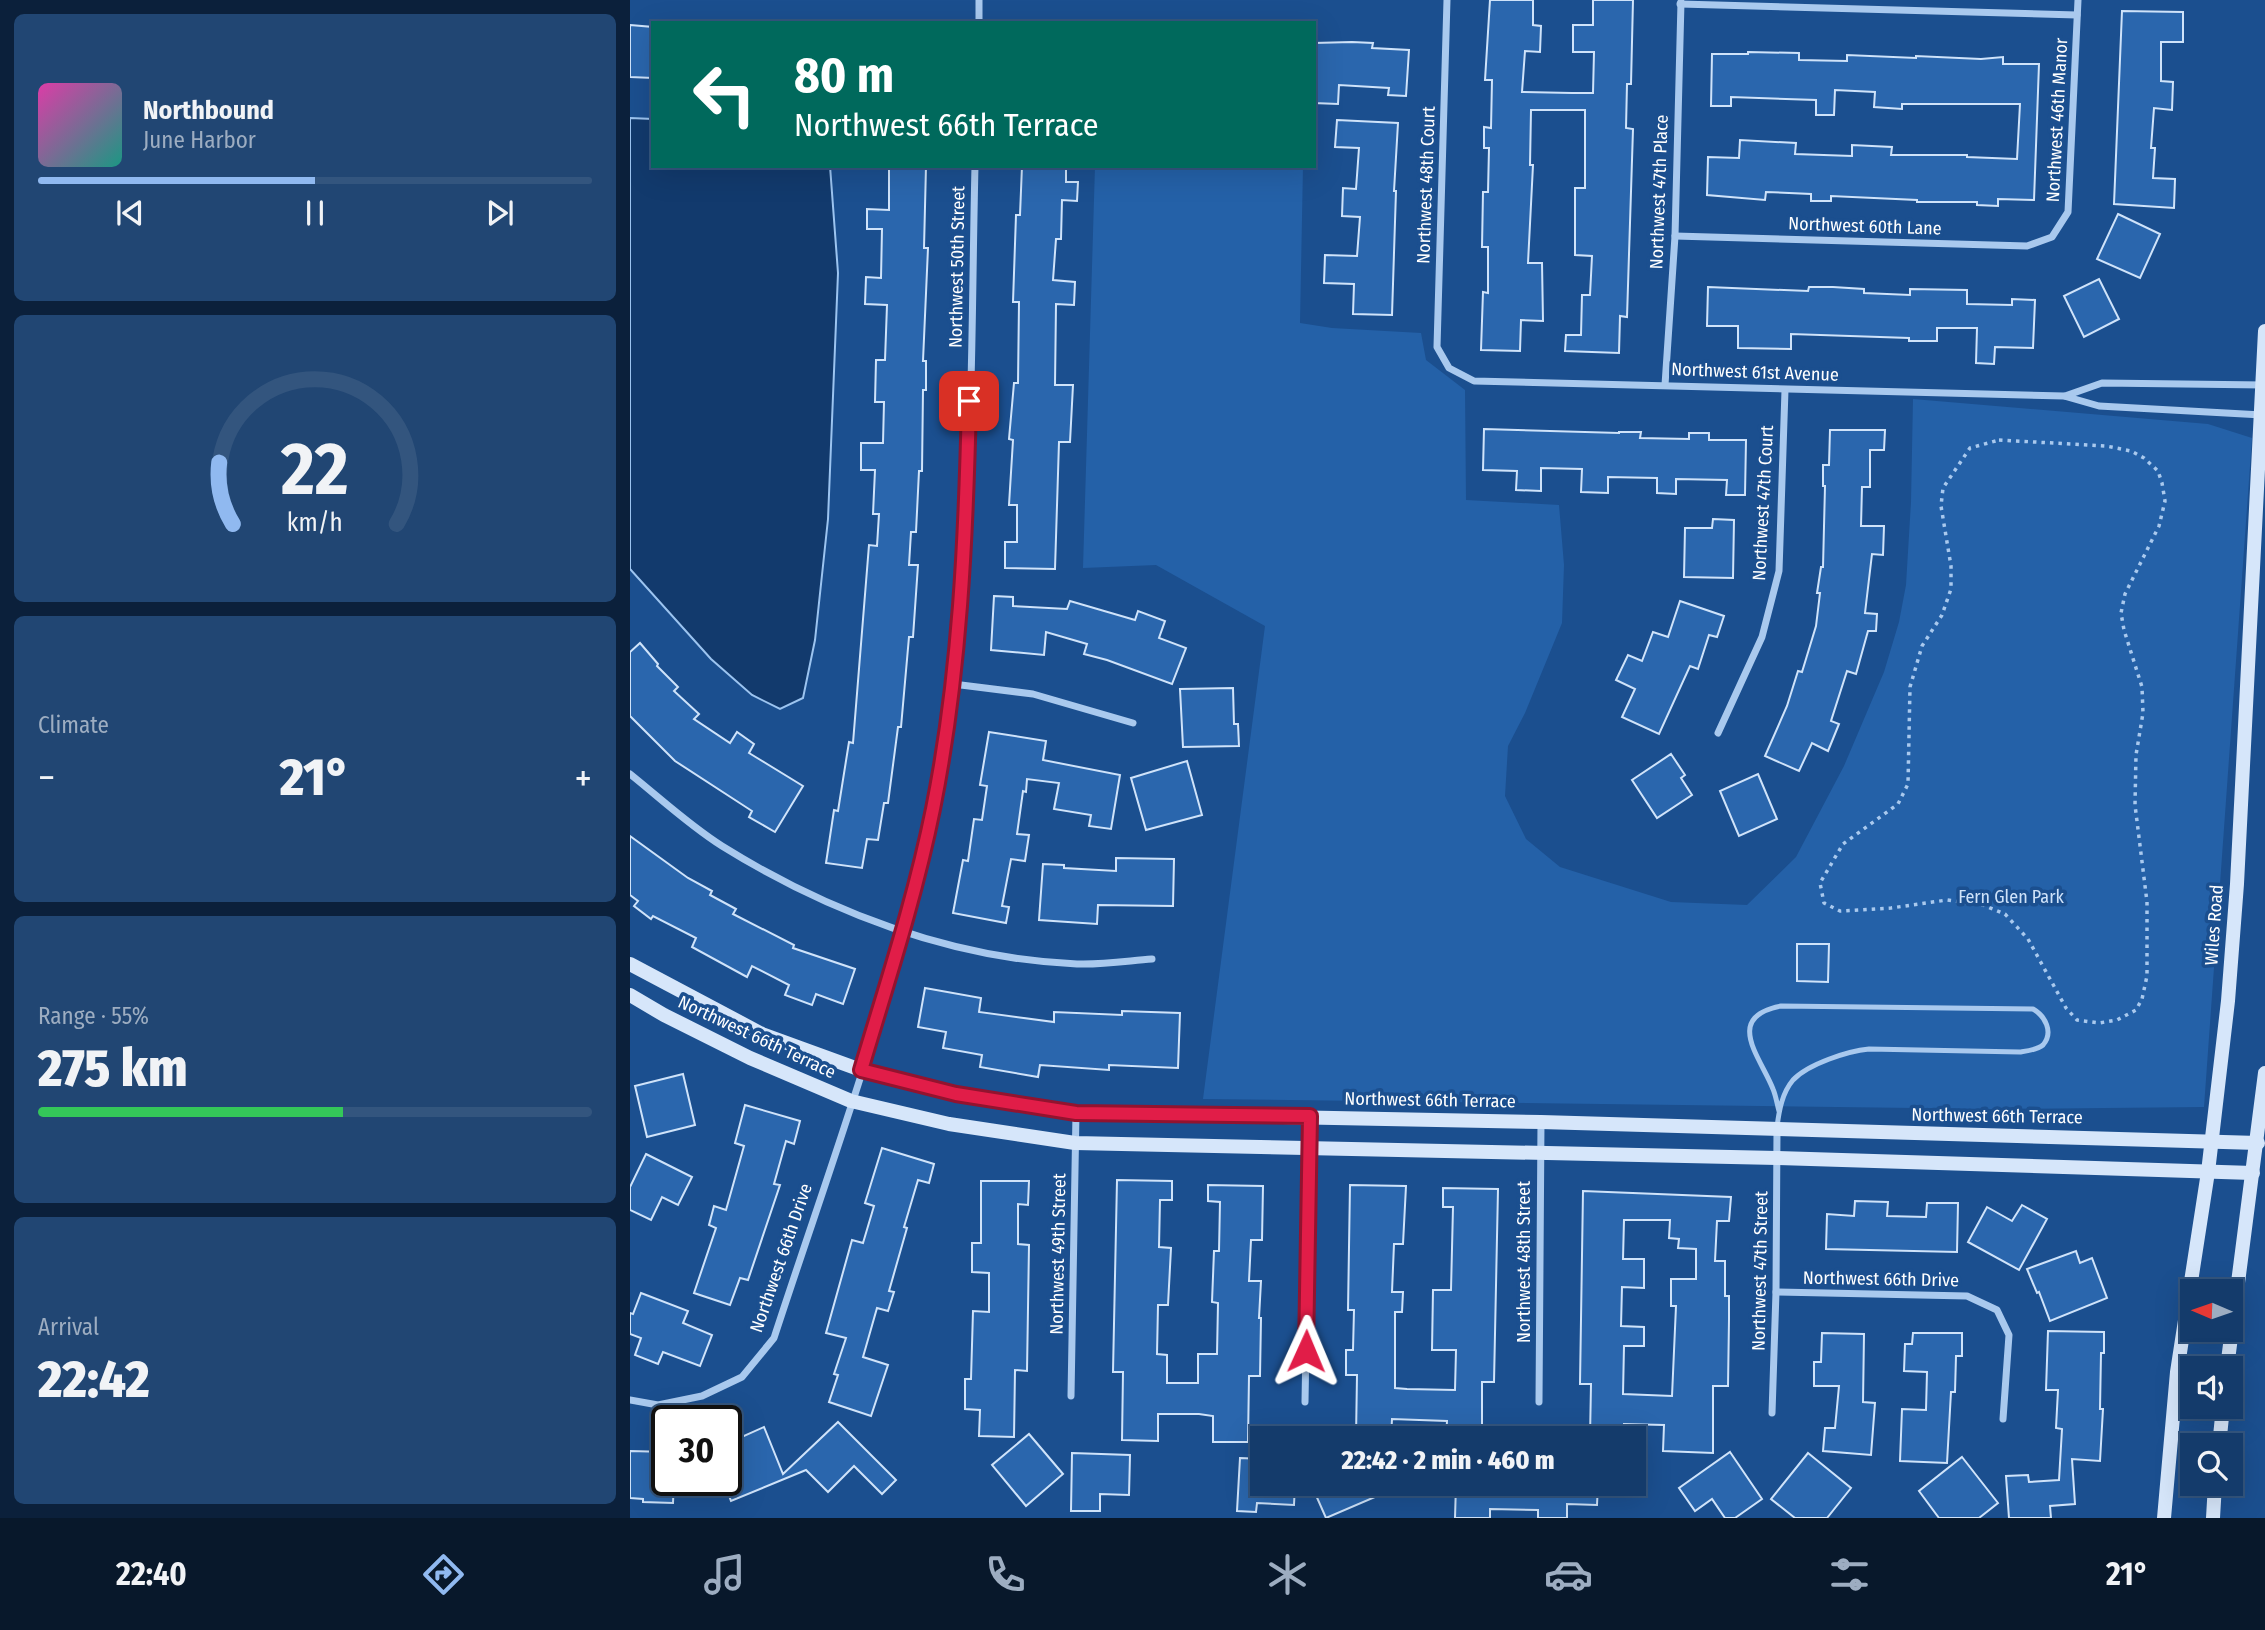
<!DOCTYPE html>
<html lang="en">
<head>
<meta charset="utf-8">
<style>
  body { margin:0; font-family:"Fira Sans Condensed",sans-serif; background:#214673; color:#f1f3f6; height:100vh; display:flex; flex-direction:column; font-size:26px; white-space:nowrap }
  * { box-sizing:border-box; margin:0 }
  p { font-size:23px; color:#9dadc1 }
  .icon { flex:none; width:38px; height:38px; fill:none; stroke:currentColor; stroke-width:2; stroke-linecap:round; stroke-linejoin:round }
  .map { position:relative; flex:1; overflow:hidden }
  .drawer { display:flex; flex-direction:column; gap:14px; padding:14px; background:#0b203b; width:630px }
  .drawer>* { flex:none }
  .hud { position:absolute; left:21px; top:21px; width:665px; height:147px; border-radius:0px; box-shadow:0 7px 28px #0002,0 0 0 2px #33557e; background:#00695c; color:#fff; overflow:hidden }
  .needle { width:46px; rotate:272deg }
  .fabs { position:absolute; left:1550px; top:1279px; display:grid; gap:14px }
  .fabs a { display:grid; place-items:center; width:63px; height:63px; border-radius:0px; background:#143b6b; box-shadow:0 7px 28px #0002,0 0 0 2px #33557e; font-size:35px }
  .speed { position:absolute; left:21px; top:1405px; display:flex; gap:14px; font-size:35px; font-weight:700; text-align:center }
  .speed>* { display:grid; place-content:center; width:91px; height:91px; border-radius:50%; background:#143b6b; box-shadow:0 7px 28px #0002,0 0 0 2px #33557e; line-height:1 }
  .speed .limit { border:4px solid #111; border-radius:10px; background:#fff; color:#111 }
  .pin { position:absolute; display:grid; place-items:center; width:60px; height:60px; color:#fff; margin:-30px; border-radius:14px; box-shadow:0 4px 10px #0006 }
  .me { position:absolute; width:77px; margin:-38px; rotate:1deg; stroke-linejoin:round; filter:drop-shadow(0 0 5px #0008) }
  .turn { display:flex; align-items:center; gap:24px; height:147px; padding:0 28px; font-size:32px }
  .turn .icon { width:91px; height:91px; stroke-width:2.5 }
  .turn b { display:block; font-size:49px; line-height:60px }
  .big { font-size:52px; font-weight:800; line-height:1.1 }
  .drawer .widget { flex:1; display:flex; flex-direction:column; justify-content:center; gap:10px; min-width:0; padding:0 24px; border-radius:10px; background:#214673 }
  .drawer .dial { align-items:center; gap:0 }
  .dial svg { height:182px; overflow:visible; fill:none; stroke:#33557e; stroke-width:7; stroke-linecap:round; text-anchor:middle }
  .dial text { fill:#f1f3f6; stroke:none }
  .song { display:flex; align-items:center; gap:21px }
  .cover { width:84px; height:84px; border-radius:10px; background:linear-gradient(135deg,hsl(320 70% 55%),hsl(170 70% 35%)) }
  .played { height:7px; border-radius:4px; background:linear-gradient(90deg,#90b9f0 50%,#33557e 50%) }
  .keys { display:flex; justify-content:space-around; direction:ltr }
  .heat { display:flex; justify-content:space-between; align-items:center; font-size:38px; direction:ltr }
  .charge { height:10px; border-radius:5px; background:linear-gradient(90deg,#34c759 55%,#33557e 0) }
  .trip { position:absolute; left:620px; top:1426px; width:396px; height:70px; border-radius:0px; background:#143b6b; box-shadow:0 7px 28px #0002,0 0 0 2px #33557e; font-weight:800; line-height:70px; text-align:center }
  .tab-bar { display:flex; height:112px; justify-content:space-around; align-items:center; background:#08182b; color:#9dadc1 }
  .tab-bar .icon { width:49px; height:49px }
  .tab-bar .active { color:#90b9f0 }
  .tab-bar b { font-size:32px; color:#f1f3f6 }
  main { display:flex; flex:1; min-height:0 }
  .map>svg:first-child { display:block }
</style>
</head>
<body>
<main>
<section class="drawer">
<div class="widget">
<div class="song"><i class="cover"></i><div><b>Northbound</b><p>June Harbor</p></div></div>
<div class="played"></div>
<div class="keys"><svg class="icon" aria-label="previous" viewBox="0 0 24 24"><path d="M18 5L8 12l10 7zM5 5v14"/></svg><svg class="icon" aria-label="pause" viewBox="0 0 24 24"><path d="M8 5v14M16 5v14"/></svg><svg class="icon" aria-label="next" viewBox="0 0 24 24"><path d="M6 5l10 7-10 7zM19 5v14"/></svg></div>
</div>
<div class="widget dial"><svg viewBox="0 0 100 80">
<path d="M14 69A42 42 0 1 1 86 69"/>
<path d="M14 69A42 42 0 0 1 8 42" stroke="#90b9f0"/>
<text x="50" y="56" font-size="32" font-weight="700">22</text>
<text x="50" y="72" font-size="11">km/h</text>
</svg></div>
<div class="widget"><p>Climate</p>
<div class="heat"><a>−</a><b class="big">21°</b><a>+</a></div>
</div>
<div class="widget"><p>Range · 55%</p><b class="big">275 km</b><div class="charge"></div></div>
<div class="widget"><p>Arrival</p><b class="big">22:42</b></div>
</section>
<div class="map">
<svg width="1635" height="1518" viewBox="0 0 1635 1518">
  <rect width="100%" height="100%" fill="#1b4f8f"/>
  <!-- green -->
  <polygon fill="#2461a8" points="465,166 673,166 670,323 702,328 791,333 796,360 835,390 836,500 929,505 934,565 932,623 895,713 878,746 875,796 896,839 930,867 1041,902 1117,905 1166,857 1214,766 1254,672 1269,622 1276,585 1281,502 1283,399 1578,424 1622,438 1574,1107 1363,1109 573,1099 635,626 526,565 453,568"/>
  <!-- water -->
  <polygon fill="#123a6d" stroke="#9cc4f0" stroke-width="2" points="0,118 23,119 23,166 200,166 208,273 198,519 185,640 173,698 150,709 122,695 81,659 0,569"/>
  <!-- building -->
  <g fill="#2a66ad" stroke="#cfe3fa" stroke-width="2" fill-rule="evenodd">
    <polygon points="860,0 903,0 903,25 911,26 910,52 895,51 892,92 942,93 963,93 964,52 943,52 943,25 963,25 963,0 1003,0 1001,84 997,84 996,128 1003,129 997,317 990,316 989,353 935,351 936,335 951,335 952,295 960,295 962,256 945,255 945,188 955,188 955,110 901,110 900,165 903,165 898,263 912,263 913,321 891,320 890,351 851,350 853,292 858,293 858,247 852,247 853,192 858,192 859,148 854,148 854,127 861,128 862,80 855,80"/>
    <polygon points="1492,11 1553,12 1553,42 1531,42 1531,81 1543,82 1542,110 1524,108 1521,148 1525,148 1523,178 1545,179 1544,208 1484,204"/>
    <polygon points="0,25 23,27 23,78 0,77"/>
    <polygon points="722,42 743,43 742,48 779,50 776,96 758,95 759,88 709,85 708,104 684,103 684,43"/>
    <polygon points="1118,52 1169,53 1169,60 1217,61 1217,55 1286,58 1286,56 1351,59 1373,57 1373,64 1409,64 1404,200 1368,199 1368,206 1347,205 1347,202 1287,202 1287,200 1201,196 1201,201 1181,201 1181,194 1136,192 1135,200 1077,195 1078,157 1109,158 1110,140 1166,143 1165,154 1222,156 1222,145 1262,147 1261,155 1337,155 1337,157 1387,159 1390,104 1272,104 1272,109 1244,107 1245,92 1205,90 1204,115 1186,115 1186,100 1101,97 1101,106 1081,106 1082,54 1118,54"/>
    <polygon points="707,120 768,123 764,191 766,191 762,315 723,314 724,284 694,283 695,255 727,256 730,217 712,216 713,188 726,189 729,148 705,147"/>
    <polygon points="259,166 296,166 294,248 298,248 293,361 296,361 296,390 293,390 292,471 289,471 286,532 281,532 279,565 288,565 283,637 279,637 271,727 268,727 258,803 254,803 248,840 237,839 232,868 196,863 204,810 208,811 219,742 223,743 239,545 247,546 249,514 243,514 245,470 231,470 231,443 253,443 254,402 245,402 246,360 255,360 257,305 235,304 236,277 251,278 252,229 237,229 237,209 259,210"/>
    <polygon points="392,166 436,166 436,182 448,182 447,201 432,200 431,239 426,239 423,280 445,282 444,305 426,304 425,385 443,385 440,442 429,442 425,569 375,568 375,542 387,542 387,505 379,505 383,440 379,439 384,383 388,383 389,302 383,302 386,215 390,215"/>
    <polygon points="1488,214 1530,234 1510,278 1467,259"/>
    <polygon points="1469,279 1489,319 1454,337 1434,296"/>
    <polygon points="1078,287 1178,291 1179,287 1203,287 1234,289 1234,293 1280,295 1280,289 1337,290 1337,304 1382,305 1382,299 1405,300 1403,348 1365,347 1364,364 1346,363 1347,328 1307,328 1307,341 1279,341 1279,338 1161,334 1161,349 1108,348 1108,326 1077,326"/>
    <polygon points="854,429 989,433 989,432 1011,432 1010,438 1059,439 1059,433 1079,433 1079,440 1116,440 1115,495 1096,495 1097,480 1046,479 1046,494 1027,493 1027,478 978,477 978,493 951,492 952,469 911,468 911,491 886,490 887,471 853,470"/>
    <polygon points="1200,430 1255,430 1254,450 1240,450 1240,487 1232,487 1231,526 1254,526 1253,555 1242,554 1235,613 1247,614 1246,631 1238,631 1226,674 1217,671 1201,721 1209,724 1198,751 1182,743 1169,771 1135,756 1157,706 1168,671 1172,672 1186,626 1190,593 1187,593 1191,567 1193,567 1195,486 1193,486 1193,465 1199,465"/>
    <polygon points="1083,519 1104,520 1103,578 1054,577 1055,528 1082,528"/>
    <polygon points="364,596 383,597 383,606 437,609 440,601 505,620 508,611 535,621 529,638 556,648 542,684 477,660 454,654 457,644 416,632 414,655 361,650"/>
    <polygon points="1050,601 1094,616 1087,637 1079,635 1068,669 1060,666 1029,734 992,717 1005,689 986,680 998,655 1012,661 1023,632 1038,637"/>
    <polygon points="10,643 28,664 27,666 48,687 44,691 69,714 64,719 100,743 107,732 124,744 119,753 173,786 145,832 119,817 122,811 45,761 0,716 0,652"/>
    <polygon points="603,688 604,724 608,724 609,746 553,747 550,689"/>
    <polygon points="359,732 416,741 413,760 490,775 481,829 459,826 461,815 424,809 429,783 397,779 396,792 393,791 387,834 399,835 395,861 381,859 372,906 379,907 376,923 323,913 333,860 338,861 344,819 352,820 357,786 350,785"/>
    <polygon points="1041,754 1055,775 1051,778 1062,795 1027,818 1002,780"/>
    <polygon points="557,761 572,815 516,830 501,778"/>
    <polygon points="1128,774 1147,819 1109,836 1090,791"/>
    <polygon points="0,836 58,878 82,891 80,895 106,909 103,914 164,945 163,948 225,969 213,1004 186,994 182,1005 155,995 159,985 122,966 117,977 62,947 66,938 23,916 21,919 4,906 8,901 0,895"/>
    <polygon points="486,858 544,859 543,906 468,905 467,924 409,920 413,864 434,865 434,868 486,871"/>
    <polygon points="1167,944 1199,944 1198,982 1167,981"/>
    <polygon points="295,988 351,998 349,1012 424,1022 424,1012 492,1015 492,1011 550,1013 548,1068 479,1065 479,1070 410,1065 408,1077 350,1067 352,1055 313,1048 316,1032 288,1027"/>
    <polygon points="53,1074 65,1125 17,1137 5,1086"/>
    <polygon points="115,1105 170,1121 164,1144 156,1141 144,1184 150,1185 118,1280 110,1278 100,1305 64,1293 86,1228 79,1225 84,1206 96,1210 114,1146 105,1143"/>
    <polygon points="252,1148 304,1164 299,1183 288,1180 274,1227 277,1228 259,1291 264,1292 258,1311 247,1308 233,1357 258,1365 241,1416 199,1402 208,1375 204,1374 216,1338 196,1333 222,1240 233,1243 244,1206 235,1203"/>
    <polygon points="16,1154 62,1177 48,1205 32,1197 21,1220 0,1210 0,1187"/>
    <polygon points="487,1180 542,1181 542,1200 530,1200 529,1247 541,1248 538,1305 528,1305 527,1354 537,1355 537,1383 568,1383 568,1354 587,1354 588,1303 582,1302 584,1251 589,1251 590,1202 578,1201 578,1185 633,1186 632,1240 621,1240 619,1281 631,1281 629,1318 631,1318 630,1376 619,1376 618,1442 583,1442 583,1416 569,1414 528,1414 528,1441 492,1440 493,1372 483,1372"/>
    <polygon points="351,1181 399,1181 398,1205 388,1204 388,1244 399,1245 397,1371 385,1370 384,1437 349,1436 350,1410 335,1409 335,1379 341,1379 343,1311 359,1312 359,1273 342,1272 342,1243 351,1243"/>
    <polygon points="720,1185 776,1186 773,1244 764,1244 762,1292 773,1292 772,1312 765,1312 765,1388 777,1389 825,1390 826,1350 802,1350 803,1290 821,1290 823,1207 813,1207 813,1188 868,1189 864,1382 852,1382 852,1438 816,1438 817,1421 762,1419 761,1438 726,1438 727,1375 716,1375 716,1350 723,1350 724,1310 718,1310"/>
    <path d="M953,1191l148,6 -2,24h-12l-2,40h10v35h4v23l-1,67h-15v67l-50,-2 1,-26 -40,-1v14h-34l1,-54h-11zM994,1220h46l-1,18 10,1 -1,9 18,1v30h-25v27h5l-4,90 -49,-2 1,-48h20v-19l-23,-1 1,-39 22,1v-29h-21z"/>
    <polygon points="1225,1201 1258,1202 1257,1216 1296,1217 1297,1203 1328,1203 1327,1252 1196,1249 1197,1214 1224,1216"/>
    <polygon points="1392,1205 1417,1219 1389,1270 1338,1242 1357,1207 1382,1221"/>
    <polygon points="1446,1251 1450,1263 1462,1258 1477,1298 1420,1321 1409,1292 1407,1293 1397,1269"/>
    <polygon points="11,1293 58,1311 53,1323 82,1335 70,1366 33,1352 28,1364 5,1355 11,1338 0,1334 0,1313 3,1314"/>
    <polygon points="1418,1331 1474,1332 1474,1353 1471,1353 1470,1409 1473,1409 1470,1461 1442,1459 1445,1504 1420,1506 1421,1518 1379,1518 1376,1476 1398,1475 1399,1482 1429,1480 1432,1429 1426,1428 1428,1390 1416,1390"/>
    <polygon points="1192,1333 1234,1334 1233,1402 1245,1403 1241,1455 1193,1451 1195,1428 1205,1428 1209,1386 1184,1386 1184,1362 1191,1362"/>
    <polygon points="1283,1333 1332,1333 1332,1356 1326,1356 1325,1392 1321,1392 1317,1463 1270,1461 1272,1409 1296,1410 1297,1372 1274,1371 1275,1344 1282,1344"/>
    <polygon points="208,1422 266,1480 252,1494 224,1466 198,1492 176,1470 101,1501 93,1480 96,1480 96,1444 134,1427 153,1474"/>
    <polygon points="399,1434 433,1474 396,1506 362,1465"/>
    <polygon points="0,1451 37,1452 37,1480 44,1480 43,1503 13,1502 13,1499 0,1498"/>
    <polygon points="1100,1452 1132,1499 1105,1518 1095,1518 1082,1499 1065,1511 1049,1488"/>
    <polygon points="442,1453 500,1455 499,1495 470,1494 470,1511 441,1511"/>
    <polygon points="1178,1453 1221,1488 1197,1518 1165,1518 1141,1499"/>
    <polygon points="1332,1457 1368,1503 1349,1518 1309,1518 1289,1491"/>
    <polygon points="610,1458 632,1459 632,1484 665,1484 664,1505 627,1503 626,1512 607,1511"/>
    <polygon points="681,1484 739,1484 745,1497 696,1518"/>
    <polygon points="826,1484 968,1484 967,1505 937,1504 937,1518 908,1518 908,1510 860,1509 860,1518 825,1518"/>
  </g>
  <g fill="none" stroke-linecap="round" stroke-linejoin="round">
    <!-- path -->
    <polygon stroke="#a9c9ee" stroke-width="3.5" stroke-dasharray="3.5 5" stroke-linecap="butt" points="1369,440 1476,446 1501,451 1514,458 1528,471 1532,483 1535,501 1529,526 1495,594 1491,613 1494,630 1512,687 1513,713 1506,755 1505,805 1517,902 1517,976 1512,999 1506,1010 1487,1020 1469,1023 1447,1020 1436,1008 1398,939 1375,914 1353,905 1317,900 1261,908 1210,911 1194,903 1190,883 1213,844 1268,804 1278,784 1280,687 1292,646 1312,615 1321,589 1321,566 1311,506 1313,488 1340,448"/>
    <!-- lane -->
    <path stroke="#a9c9ee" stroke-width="5" d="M1147,1127c2,-16 5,-34 16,-47 15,-16 55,-29 76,-31l151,3c7,-1 17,-2 23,-7 11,-13 2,-29 -10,-36l-252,-3c-58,11 -20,52 -8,83 3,7 4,15 6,22"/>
    <!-- street -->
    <g stroke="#a9c9ee" stroke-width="7">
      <polyline points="817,0 807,347 819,368 844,381 1434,396 1469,406 1632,415"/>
      <polyline points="1050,4 1447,15"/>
      <polyline points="349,23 349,0"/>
      <polyline points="1045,236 1397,246 1422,237 1438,212 1448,0"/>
      <polyline points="1035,385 1045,236 1051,2"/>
      <polyline points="1435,396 1472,383 1634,385"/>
      <polyline points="323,684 403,694 503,723"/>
      <polyline points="1088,733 1132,637 1149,571 1155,390"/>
      <path d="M0,774c30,24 60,52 92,72 106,66 230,113 355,118 25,1 50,-3 75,-5"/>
      <polyline points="1146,1292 1337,1296 1367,1310 1379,1335 1373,1419"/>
      <polyline points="441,1396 446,1113"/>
      <path d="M0,1400l28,5 44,-9 40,-19 32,-39c57,-175 123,-350 159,-530 42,-208 37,-430 42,-642"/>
      <polyline points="675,1402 680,1116"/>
      <polyline points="909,1402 911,1122"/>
      <polyline points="1142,1413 1146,1292 1147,1130"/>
    </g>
    <!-- secondary -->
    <g stroke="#d6e6fa" stroke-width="14">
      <polyline points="0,964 132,1034 231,1070 326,1094 446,1113 911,1122 1628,1143"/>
      <polyline points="0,995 34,1015 120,1058 221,1101 319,1124 445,1143 1147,1158 1623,1173"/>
      <polyline points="1597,1368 1635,1073"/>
      <polyline points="1589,1446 1593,1407"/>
      <polyline points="1534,1518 1547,1372 1578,1172 1598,1001 1607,884 1635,331"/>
      <polyline points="1583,1518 1585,1484"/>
    </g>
  </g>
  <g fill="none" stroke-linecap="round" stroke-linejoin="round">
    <defs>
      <path id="route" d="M339,401c-3,136 -9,274 -36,408 -18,89 -46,174 -72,261l95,24 120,19 234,3 -4,235"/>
    </defs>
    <!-- route casing -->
    <use href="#route" stroke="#92132f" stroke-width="18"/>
    <!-- route -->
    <use href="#route" stroke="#e11d48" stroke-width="12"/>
  </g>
  <g text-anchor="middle" stroke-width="7" stroke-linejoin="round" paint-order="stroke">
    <!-- street labels -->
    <g font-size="18" fill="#fff" stroke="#1b4f8f">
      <text transform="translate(1427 120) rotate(-87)" y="6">Northwest 46th Manor</text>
      <text transform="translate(796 185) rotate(-88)" y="6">Northwest 48th Court</text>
      <text transform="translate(1029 192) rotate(-88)" y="6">Northwest 47th Place</text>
      <text transform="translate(1235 226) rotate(2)" y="6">Northwest 60th Lane</text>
      <text transform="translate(327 267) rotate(-89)" y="6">Northwest 50th Street</text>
      <text transform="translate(1125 372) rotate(2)" y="6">Northwest 61st Avenue</text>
      <text transform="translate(1133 503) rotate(-87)" y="6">Northwest 47th Court</text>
      <text transform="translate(1584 925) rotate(-86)" y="6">Wiles Road</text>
      <text transform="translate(127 1037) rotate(25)" y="6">Northwest 66th Terrace</text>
      <text transform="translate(800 1100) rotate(1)" y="6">Northwest 66th Terrace</text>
      <text transform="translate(1367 1116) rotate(1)" y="6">Northwest 66th Terrace</text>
      <text transform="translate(428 1254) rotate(-89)" y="6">Northwest 49th Street</text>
      <text transform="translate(151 1258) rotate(-71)" y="6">Northwest 66th Drive</text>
      <text transform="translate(894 1262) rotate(-90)" y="6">Northwest 48th Street</text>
      <text transform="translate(1130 1271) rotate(-89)" y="6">Northwest 47th Street</text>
      <text transform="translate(1251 1279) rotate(1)" y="6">Northwest 66th Drive</text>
    </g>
    <!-- park labels -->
    <g font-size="18" fill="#cfe3fa" stroke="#1b4f8f">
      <text x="1381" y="903">Fern Glen Park</text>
    </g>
  </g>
</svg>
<div class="fabs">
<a><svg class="needle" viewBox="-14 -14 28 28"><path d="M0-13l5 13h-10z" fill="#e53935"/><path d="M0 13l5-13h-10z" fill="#9dadc1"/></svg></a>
<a><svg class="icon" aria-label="sound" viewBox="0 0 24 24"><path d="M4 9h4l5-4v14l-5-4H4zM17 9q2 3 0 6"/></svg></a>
<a><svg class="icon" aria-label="search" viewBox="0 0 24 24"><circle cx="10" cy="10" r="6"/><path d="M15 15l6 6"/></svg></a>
</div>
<div class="speed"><div class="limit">30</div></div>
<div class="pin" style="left:339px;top:401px;background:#d93025"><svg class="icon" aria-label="arrive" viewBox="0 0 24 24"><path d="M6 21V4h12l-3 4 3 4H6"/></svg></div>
<svg class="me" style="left:676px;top:1351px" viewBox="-20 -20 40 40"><path d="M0-17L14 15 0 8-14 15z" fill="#e11d48" stroke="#fff" stroke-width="4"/></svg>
<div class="trip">22:42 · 2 min · 460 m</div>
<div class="hud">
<div class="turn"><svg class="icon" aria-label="left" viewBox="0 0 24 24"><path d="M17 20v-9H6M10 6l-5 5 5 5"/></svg><div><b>80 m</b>Northwest 66th Terrace</div></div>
</div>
</div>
</main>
<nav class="tab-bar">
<b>22:40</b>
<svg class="icon active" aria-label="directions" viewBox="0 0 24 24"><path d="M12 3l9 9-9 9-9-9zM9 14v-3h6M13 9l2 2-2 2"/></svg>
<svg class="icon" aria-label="music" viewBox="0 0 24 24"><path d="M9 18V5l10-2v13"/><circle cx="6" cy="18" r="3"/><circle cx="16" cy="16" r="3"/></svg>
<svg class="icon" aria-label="phone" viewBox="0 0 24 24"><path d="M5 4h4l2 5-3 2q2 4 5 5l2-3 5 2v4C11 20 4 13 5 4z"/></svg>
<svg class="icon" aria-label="climate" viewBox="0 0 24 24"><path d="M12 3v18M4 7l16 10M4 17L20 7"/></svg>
<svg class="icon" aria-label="car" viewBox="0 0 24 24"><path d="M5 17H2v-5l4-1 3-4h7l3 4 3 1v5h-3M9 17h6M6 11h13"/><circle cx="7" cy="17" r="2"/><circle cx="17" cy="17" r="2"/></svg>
<svg class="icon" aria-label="filters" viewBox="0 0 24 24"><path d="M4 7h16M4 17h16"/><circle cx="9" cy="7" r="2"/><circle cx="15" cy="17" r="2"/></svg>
<b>21°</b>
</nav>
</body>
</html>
